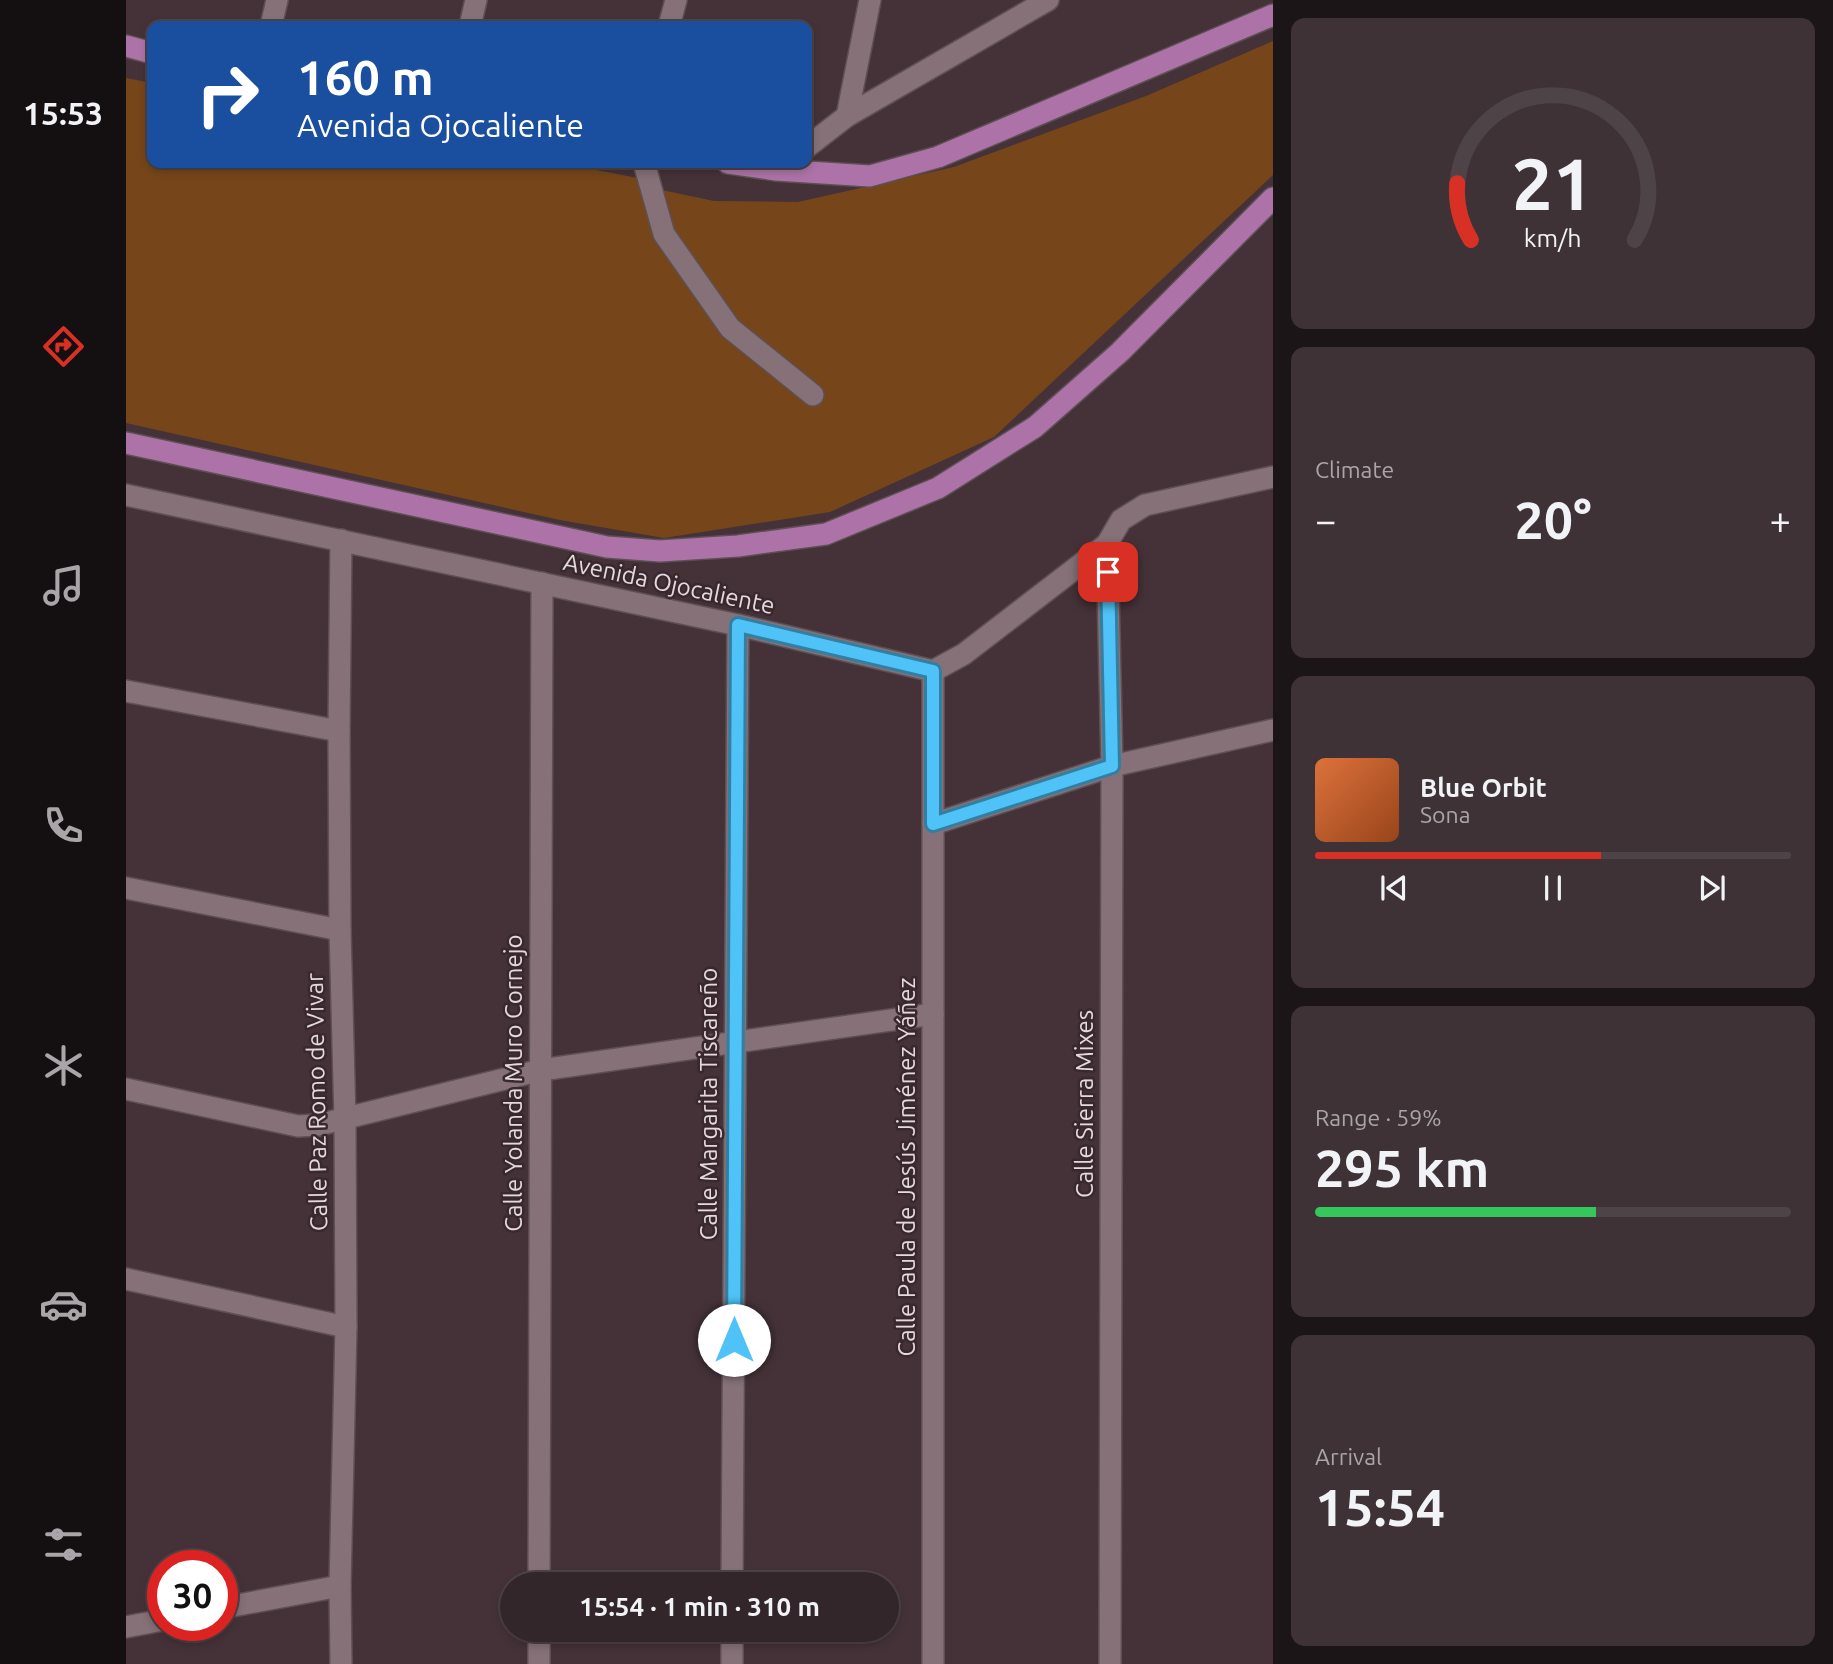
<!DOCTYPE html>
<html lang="en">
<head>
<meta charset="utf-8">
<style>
  body { margin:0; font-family:Ubuntu,sans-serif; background:#3e3236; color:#f1f3f6; height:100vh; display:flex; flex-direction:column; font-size:26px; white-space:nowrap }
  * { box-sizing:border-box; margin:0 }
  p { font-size:23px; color:#a9a5a8 }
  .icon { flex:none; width:38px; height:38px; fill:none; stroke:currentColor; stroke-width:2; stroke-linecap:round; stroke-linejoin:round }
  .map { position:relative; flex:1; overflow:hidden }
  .panel { display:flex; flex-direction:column; gap:18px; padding:18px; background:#1c1517; width:560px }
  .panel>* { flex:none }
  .hud { position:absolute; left:21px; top:21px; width:665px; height:147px; border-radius:14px; box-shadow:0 4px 10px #0003,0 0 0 2px #4e4347; background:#1a4fa0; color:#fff; overflow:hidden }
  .speed { position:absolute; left:21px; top:1550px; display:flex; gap:14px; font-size:35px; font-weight:700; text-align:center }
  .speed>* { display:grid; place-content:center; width:91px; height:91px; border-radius:50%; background:#33262a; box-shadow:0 4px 10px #0003,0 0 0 2px #4e4347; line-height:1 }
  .speed .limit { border:10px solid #d22; background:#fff; color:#111 }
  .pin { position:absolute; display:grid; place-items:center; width:60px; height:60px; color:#fff; margin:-30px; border-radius:14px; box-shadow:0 4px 10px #0006 }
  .me { position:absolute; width:77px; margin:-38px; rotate:0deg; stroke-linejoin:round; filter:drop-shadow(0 0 5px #0008) }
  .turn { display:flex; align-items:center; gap:24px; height:147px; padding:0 35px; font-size:32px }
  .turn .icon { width:91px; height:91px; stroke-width:2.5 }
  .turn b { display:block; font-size:49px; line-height:60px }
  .big { font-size:52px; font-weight:600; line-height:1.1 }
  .panel .card { flex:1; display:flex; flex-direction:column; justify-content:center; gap:10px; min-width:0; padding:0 24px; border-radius:14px; background:#3e3236 }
  .panel .dial { align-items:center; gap:0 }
  .dial svg { height:182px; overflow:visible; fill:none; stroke:#4e4347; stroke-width:7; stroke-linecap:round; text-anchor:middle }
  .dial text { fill:#f1f3f6; stroke:none }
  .song { display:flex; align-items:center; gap:21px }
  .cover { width:84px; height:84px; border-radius:10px; background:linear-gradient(135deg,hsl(20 70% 55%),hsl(20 70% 35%)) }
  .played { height:7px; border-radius:4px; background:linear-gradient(90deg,#d93025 60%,#4e4347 60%) }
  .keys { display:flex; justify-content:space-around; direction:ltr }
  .heat { display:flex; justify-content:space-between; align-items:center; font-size:38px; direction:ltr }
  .charge { height:10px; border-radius:5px; background:linear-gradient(90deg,#34c759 59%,#4e4347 0) }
  .trip { position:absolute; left:374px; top:1572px; width:399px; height:70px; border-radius:35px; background:#33262a; box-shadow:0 4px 10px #0003,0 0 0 2px #4e4347; font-weight:600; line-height:70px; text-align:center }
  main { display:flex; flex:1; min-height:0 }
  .dock { display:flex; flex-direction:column; width:126px; justify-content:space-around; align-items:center; background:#140f11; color:#a9a5a8 }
  .dock .icon { width:49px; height:49px }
  .dock .on { color:#d93025 }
  .dock b { font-size:32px; color:#f1f3f6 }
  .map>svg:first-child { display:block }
</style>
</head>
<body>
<main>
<nav class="dock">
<b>15:53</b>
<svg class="icon on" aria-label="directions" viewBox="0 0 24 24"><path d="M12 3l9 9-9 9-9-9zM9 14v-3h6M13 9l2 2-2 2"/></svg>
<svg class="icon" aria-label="music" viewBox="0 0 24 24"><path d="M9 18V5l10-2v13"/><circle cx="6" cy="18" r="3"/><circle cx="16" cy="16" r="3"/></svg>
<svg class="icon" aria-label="phone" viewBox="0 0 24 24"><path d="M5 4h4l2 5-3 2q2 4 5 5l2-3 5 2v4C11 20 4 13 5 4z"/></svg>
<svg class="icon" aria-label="climate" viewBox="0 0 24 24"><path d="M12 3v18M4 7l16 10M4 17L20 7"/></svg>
<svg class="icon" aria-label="car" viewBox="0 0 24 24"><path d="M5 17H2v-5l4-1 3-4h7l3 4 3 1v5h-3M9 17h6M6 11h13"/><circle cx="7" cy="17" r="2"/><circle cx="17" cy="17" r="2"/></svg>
<svg class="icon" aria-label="filters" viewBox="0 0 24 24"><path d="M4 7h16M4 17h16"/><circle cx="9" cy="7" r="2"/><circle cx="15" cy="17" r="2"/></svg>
</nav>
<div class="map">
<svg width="1147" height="1664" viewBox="0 0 1147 1664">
  <rect width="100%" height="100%" fill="#443238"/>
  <!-- green -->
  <polygon fill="#76461a" points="1147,41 1147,175 868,437 704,512 538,538 434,520 0,423 0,78 26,83 26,163 434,163 522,180 518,201 531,189 588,201 672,202 828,167 1020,96"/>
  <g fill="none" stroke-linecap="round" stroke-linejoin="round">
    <defs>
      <g id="minor">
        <polyline points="145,26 151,0"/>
        <polyline points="344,26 350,0"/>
        <polyline points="543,26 550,0"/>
        <polyline points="721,116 744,0"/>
        <polyline points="681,147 721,116 922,0"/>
        <polyline points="518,163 538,234 604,328 687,395"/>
        <polyline points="0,495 612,625 807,671 838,654 981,544 995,520 1019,505 1147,477"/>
        <polyline points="215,540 213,731 214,930 219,1120 220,1327 214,1586 215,1664"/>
        <polyline points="981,544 986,766 984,1664"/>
        <polyline points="807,671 807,1664"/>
        <polyline points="0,691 213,731"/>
        <polyline points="807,824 986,766 1147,730"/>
        <polyline points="0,888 214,930"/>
        <polyline points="0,1089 172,1126 192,1125 415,1070 807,1014"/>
        <polyline points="0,1279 220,1327"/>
        <polyline points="413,1584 416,583"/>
        <polyline points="606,1584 612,625"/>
        <polyline points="96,1608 214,1586"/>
        <polyline points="0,1627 37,1620"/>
        <polyline points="413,1664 413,1629"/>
        <polyline points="606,1664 606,1629"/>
      </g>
      <g id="major">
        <polyline points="0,46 26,53"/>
        <polyline points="602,163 650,170 744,176 812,157 1147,15"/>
        <polyline points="0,443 481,547 534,551 612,546 700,534 812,488 909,427 994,352 1147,198"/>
      </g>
    </defs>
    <!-- minor casing -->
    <use href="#minor" stroke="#5e4f54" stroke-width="24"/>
    <!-- major casing -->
    <use href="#major" stroke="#5e4f54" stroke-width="24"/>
    <!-- minor -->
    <use href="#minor" stroke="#857177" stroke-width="21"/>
    <!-- major -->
    <use href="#major" stroke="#ad73a8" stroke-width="21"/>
  </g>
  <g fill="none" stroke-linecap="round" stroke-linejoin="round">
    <defs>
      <polyline id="route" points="608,1340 612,625 807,671 807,824 986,766 982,572"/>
    </defs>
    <!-- route casing -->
    <use href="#route" stroke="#337fa1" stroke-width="18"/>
    <!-- route -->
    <use href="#route" stroke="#4fc3f7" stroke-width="12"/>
  </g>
  <g text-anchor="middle" stroke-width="5" stroke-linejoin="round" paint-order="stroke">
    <!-- street labels -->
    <g font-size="24" fill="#e4d9dc" stroke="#39282e">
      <text transform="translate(543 584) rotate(12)" y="8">Avenida Ojocaliente</text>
      <text transform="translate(388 1083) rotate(-90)" y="8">Calle Yolanda Muro Cornejo</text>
      <text transform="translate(191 1102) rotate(-91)" y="8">Calle Paz Romo de Vivar</text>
      <text transform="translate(583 1104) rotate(-90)" y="8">Calle Margarita Tiscareño</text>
      <text transform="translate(959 1104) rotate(-90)" y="8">Calle Sierra Mixes</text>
      <text transform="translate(781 1167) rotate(-90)" y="8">Calle Paula de Jesús Jiménez Yáñez</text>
    </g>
  </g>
</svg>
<div class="speed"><div class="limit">30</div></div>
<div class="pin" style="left:982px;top:572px;background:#d93025"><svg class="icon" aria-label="arrive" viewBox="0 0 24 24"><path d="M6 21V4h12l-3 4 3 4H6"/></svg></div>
<svg class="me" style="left:608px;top:1340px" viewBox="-20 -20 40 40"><circle r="19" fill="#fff"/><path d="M0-13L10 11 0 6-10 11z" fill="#4fc3f7"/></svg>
<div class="trip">15:54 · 1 min · 310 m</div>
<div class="hud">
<div class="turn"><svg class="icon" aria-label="right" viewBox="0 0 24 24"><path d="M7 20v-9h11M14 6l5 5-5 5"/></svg><div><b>160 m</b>Avenida Ojocaliente</div></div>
</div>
</div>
<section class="panel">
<div class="card dial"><svg viewBox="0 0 100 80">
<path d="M14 69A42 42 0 1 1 86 69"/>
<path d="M14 69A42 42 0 0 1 8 44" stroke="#d93025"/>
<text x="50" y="56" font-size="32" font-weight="700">21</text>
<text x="50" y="72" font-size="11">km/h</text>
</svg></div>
<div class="card"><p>Climate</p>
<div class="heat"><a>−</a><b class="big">20°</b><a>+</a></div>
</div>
<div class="card">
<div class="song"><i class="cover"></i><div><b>Blue Orbit</b><p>Sona</p></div></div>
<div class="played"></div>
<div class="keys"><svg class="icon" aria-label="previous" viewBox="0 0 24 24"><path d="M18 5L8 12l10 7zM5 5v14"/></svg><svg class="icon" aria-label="pause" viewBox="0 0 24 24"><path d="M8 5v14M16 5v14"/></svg><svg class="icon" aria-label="next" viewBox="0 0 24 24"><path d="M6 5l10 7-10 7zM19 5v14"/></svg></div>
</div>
<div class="card"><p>Range · 59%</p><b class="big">295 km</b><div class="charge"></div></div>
<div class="card"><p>Arrival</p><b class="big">15:54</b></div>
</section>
</main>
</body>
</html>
